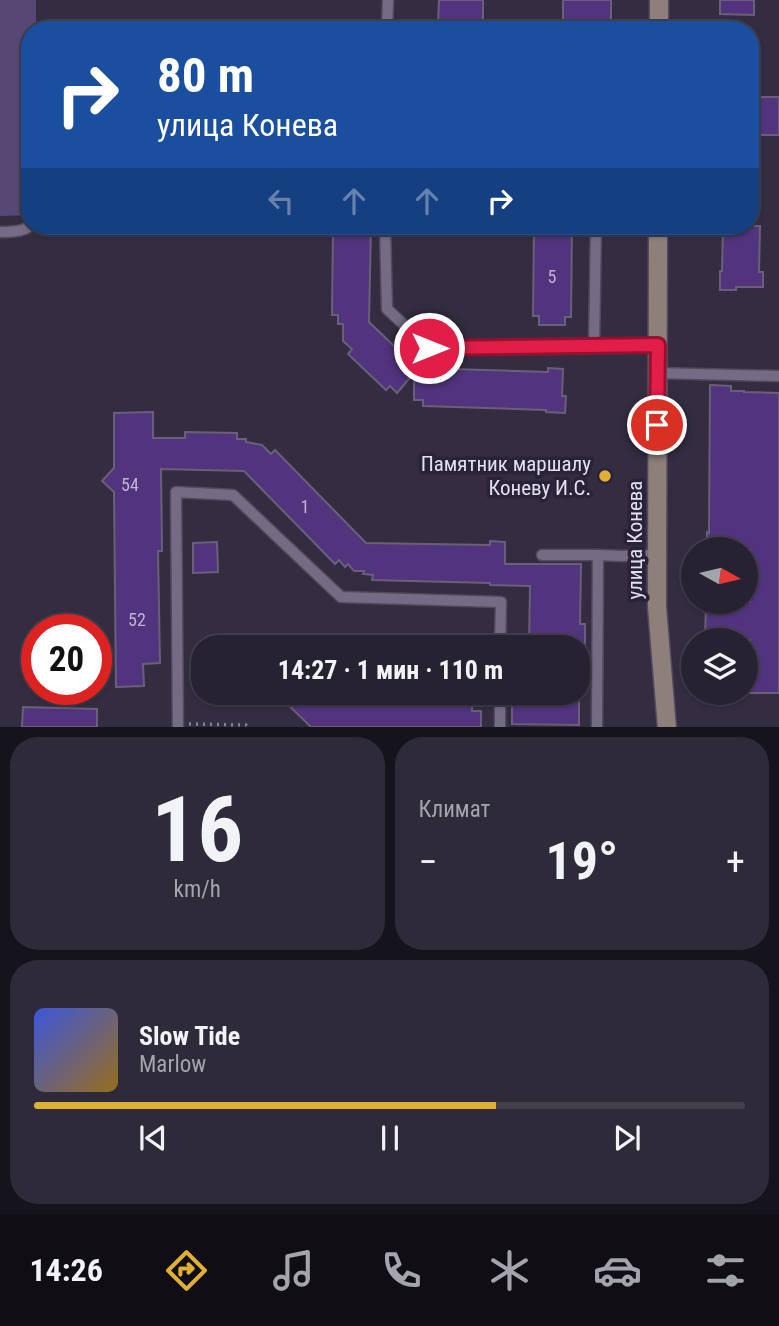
<!DOCTYPE html>
<html lang="ru">
<head>
<meta charset="utf-8">
<style>
  body { margin:0; font-family:"Roboto Condensed",sans-serif; background:#2f2a3a; color:#f1f3f6; height:100vh; display:flex; flex-direction:column; font-size:26px; white-space:nowrap }
  * { box-sizing:border-box; margin:0 }
  p { font-size:23px; color:#a4a4ac }
  .icon { flex:none; width:38px; height:38px; fill:none; stroke:currentColor; stroke-width:2; stroke-linecap:round; stroke-linejoin:round }
  .map { position:relative; height:727px; overflow:hidden }
  .details { display:flex; flex-direction:column; gap:10px; padding:10px; background:#15131c; flex:1 }
  .details>* { flex:none }
  .banner { position:absolute; left:21px; top:21px; width:738px; height:214px; border-radius:28px; box-shadow:0 2px 5px #0004,0 0 0 2px #433f4d; background:#1a4fa0; color:#fff; overflow:hidden }
  .needle { width:46px; rotate:98deg }
  .tools { position:absolute; left:681px; top:537px; display:grid; gap:14px }
  .tools a { display:grid; place-items:center; width:77px; height:77px; border-radius:50%; background:#272232; box-shadow:0 2px 5px #0004,0 0 0 2px #433f4d; font-size:35px }
  .speed { position:absolute; left:21px; top:614px; display:flex; gap:14px; font-size:35px; font-weight:700; text-align:center }
  .speed>* { display:grid; place-content:center; width:91px; height:91px; border-radius:50%; background:#272232; box-shadow:0 2px 5px #0004,0 0 0 2px #433f4d; line-height:1 }
  .speed .limit { border:10px solid #d22; background:#fff; color:#111 }
  .pin { position:absolute; display:grid; place-items:center; width:60px; height:60px; color:#fff; margin:-30px; border:4px solid #fff; border-radius:50%; box-shadow:0 2px 7px #0007 }
  .me { position:absolute; width:77px; margin:-38px; rotate:90deg; stroke-linejoin:round; filter:drop-shadow(0 0 5px #0008) }
  .turn { display:flex; align-items:center; gap:24px; height:147px; padding:0 21px; font-size:32px }
  .turn .icon { width:91px; height:91px; stroke-width:2.5 }
  .turn b { display:block; font-size:49px; line-height:60px }
  .lanes { display:flex; align-items:center; height:66px; padding:0 21px; background:#0003; justify-content:center; gap:35px; direction:ltr }
  .lanes .off { opacity:.35 }
  .big { font-size:52px; font-weight:700; line-height:1.1 }
  .details .card { flex:1; display:flex; flex-direction:column; justify-content:center; gap:10px; min-width:0; padding:0 24px; border-radius:28px; background:#2f2a3a }
  .details .dial { align-items:center; gap:0 }
  .dial b { font-size:91px; line-height:1 }
  .song { display:flex; align-items:center; gap:21px }
  .cover { width:84px; height:84px; border-radius:10px; background:linear-gradient(135deg,hsl(230 70% 55%),hsl(40 70% 35%)) }
  .played { height:7px; border-radius:4px; background:linear-gradient(90deg,#e0b034 65%,#433f4d 65%) }
  .keys { display:flex; justify-content:space-around; direction:ltr }
  .heat { display:flex; justify-content:space-between; align-items:center; font-size:38px; direction:ltr }
  .details .tiles { flex:1; display:grid; gap:10px; grid-template-columns:1fr 1fr }
  .card:last-child { grid-column:span 2 }
  .trip { position:absolute; left:191px; top:635px; width:399px; height:70px; border-radius:28px; background:#272232; box-shadow:0 2px 5px #0004,0 0 0 2px #433f4d; font-weight:700; line-height:70px; text-align:center }
  .tabs { display:flex; height:112px; justify-content:space-around; align-items:center; background:#100e14; color:#a4a4ac }
  .tabs .icon { width:49px; height:49px }
  .tabs .on { color:#e0b034 }
  .tabs b { font-size:32px; color:#f1f3f6 }
  .map>svg:first-child { display:block }
</style>
</head>
<body>
<div class="map">
<svg width="779" height="728" viewBox="0 0 779 728">
  <rect width="100%" height="100%" fill="#342d42"/>
  <!-- green -->
  <polygon fill="#574775" points="0,0 36,0 36,30 30,30 30,215 0,216"/>
  <!-- building -->
  <g fill="#52337e" stroke="#686078" stroke-width="2">
    <polygon points="439,0 483,0 483,24 438,23"/>
    <rect x="563" y="0" width="48" height="21"/>
    <polygon points="720,0 754,0 754,15 720,14"/>
    <rect x="751" y="97" width="28" height="38"/>
    <polygon points="333,226 371,226 369,322 417,368 548,372 548,368 563,369 562,396 566,396 565,413 546,412 546,410 423,406 423,400 414,400 414,373 397,393 390,386 386,390 348,354 352,349 343,341 343,324 338,324 338,315 332,315"/>
    <polygon points="534,226 572,226 571,317 565,317 565,325 539,325 539,316 533,316"/>
    <polygon points="723,226 760,226 759,272 763,272 763,287 736,287 736,290 720,290 720,271 722,271"/>
    <polygon points="710,385 731,386 731,391 744,391 744,392 779,393 779,693 750,693 750,640 705,640 706,602 750,602 750,550 707,550 707,532 709,533"/>
    <polygon points="153,412 153,438 185,438 185,432 237,433 237,439 246,439 246,442 262,445 271,454 275,450 366,543 490,545 490,541 505,542 505,564 581,564 580,624 585,624 585,648 529,648 530,586 490,585 490,583 372,580 373,575 363,574 364,571 354,571 348,564 345,567 339,560 335,564 244,471 161,469 162,551 158,551 160,663 143,664 144,686 116,687 114,492 102,481 114,468 114,413"/>
    <polygon points="217,542 218,572 193,573 193,543"/>
    <polygon points="276,693 329,693 342,705 472,705 472,711 481,711 481,727 311,727"/>
    <polygon points="512,693 579,693 579,725 512,724"/>
    <polygon points="23,707 97,709 97,727 22,727"/>
  </g>
  <g fill="none" stroke-linecap="round" stroke-linejoin="round">
    <defs>
      <g id="lane">
        <polyline points="387,30 388,0"/>
        <polyline points="385,226 387,309 429,348 658,346"/>
        <path d="M0,232c10,0 22,0 30,-6"/>
        <polyline points="594,347 596,226"/>
        <polyline points="657,373 779,376"/>
        <polyline points="542,555 598,555"/>
        <polyline points="178,728 176,492 233,495 341,597 501,602 500,648"/>
        <polyline points="500,728 500,693"/>
        <polyline points="597,728 598,555 621,556 657,555"/>
      </g>
      <g id="secondary">
        <polyline points="659,30 659,0"/>
        <polyline points="658,226 657,607 667,728"/>
      </g>
    </defs>
    <!-- lane casing -->
    <use href="#lane" stroke="#504a5b" stroke-width="13"/>
    <!-- secondary casing -->
    <use href="#secondary" stroke="#504a5b" stroke-width="21"/>
    <!-- path -->
    <polyline stroke="#878193" stroke-width="3.5" stroke-dasharray="2 5" stroke-linecap="butt" points="189,724 246,725 249,728"/>
    <!-- lane -->
    <use href="#lane" stroke="#746c84" stroke-width="10"/>
    <!-- secondary -->
    <use href="#secondary" stroke="#8e7f7b" stroke-width="18"/>
  </g>
  <g fill="none" stroke-linecap="round" stroke-linejoin="round">
    <defs>
      <polyline id="route" points="429,348 658,345 657,425"/>
    </defs>
    <!-- route casing -->
    <use href="#route" stroke="#92132f" stroke-width="18"/>
    <!-- route -->
    <use href="#route" stroke="#e11d48" stroke-width="12"/>
  </g>
  <!-- markers -->
  <circle fill="#e0b034" stroke="#2a2337" stroke-width="2.5" cx="605" cy="476" r="7"/>
  <g text-anchor="middle" stroke-width="7" stroke-linejoin="round" paint-order="stroke">
    <!-- number labels -->
    <g font-size="18" fill="#bfb4d1">
      <text x="552" y="283">5</text>
      <text x="130" y="491">54</text>
      <text x="305" y="513">1</text>
      <text x="137" y="626">52</text>
    </g>
    <!-- poi labels -->
    <g font-size="21" fill="#e3dfed" stroke="#2a2337" text-anchor="end">
      <text x="591" y="471">Памятник маршалу<tspan x="591" dy="24">Коневу И.С.</tspan></text>
    </g>
    <!-- street labels -->
    <g font-size="21" fill="#e3dfed" stroke="#2a2337">
      <text transform="translate(635 540) rotate(-90)" y="7">улица Конева</text>
    </g>
  </g>
</svg>
<div class="tools">
<a><svg class="needle" viewBox="-14 -14 28 28"><path d="M0-13l5 13h-10z" fill="#e53935"/><path d="M0 13l5-13h-10z" fill="#a4a4ac"/></svg></a>
<a><svg class="icon" aria-label="layers" viewBox="0 0 24 24"><path d="M12 4l9 5-9 5-9-5zM3 14l9 5 9-5"/></svg></a>
</div>
<div class="speed"><div class="limit">20</div></div>
<div class="pin" style="left:657px;top:425px;background:#d93025"><svg class="icon" aria-label="arrive" viewBox="0 0 24 24"><path d="M6 21V4h12l-3 4 3 4H6"/></svg></div>
<svg class="me" style="left:429px;top:348px" viewBox="-20 -20 40 40"><circle r="17" fill="#e11d48" stroke="#fff" stroke-width="3"/><path d="M0-11L8 9 0 5-8 9z" fill="#fff"/></svg>
<div class="trip">14:27 · 1 мин · 110 m</div>
<div class="banner">
<div class="turn"><svg class="icon" aria-label="right" viewBox="0 0 24 24"><path d="M7 20v-9h11M14 6l5 5-5 5"/></svg><div><b>80 m</b>улица Конева</div></div>
<div class="lanes"><svg class="icon off" aria-label="left" viewBox="0 0 24 24"><path d="M17 20v-9H6M10 6l-5 5 5 5"/></svg><svg class="icon off" aria-label="ahead" viewBox="0 0 24 24"><path d="M12 20V5M6 11l6-6 6 6"/></svg><svg class="icon off" aria-label="ahead" viewBox="0 0 24 24"><path d="M12 20V5M6 11l6-6 6 6"/></svg><svg class="icon" aria-label="right" viewBox="0 0 24 24"><path d="M7 20v-9h11M14 6l5 5-5 5"/></svg></div>
</div>
</div>
<section class="details">
<div class="tiles">
<div class="card dial"><b>16</b><p>km/h</p></div>
<div class="card"><p>Климат</p>
<div class="heat"><a>−</a><b class="big">19°</b><a>+</a></div>
</div>
<div class="card">
<div class="song"><i class="cover"></i><div><b>Slow Tide</b><p>Marlow</p></div></div>
<div class="played"></div>
<div class="keys"><svg class="icon" aria-label="previous" viewBox="0 0 24 24"><path d="M18 5L8 12l10 7zM5 5v14"/></svg><svg class="icon" aria-label="pause" viewBox="0 0 24 24"><path d="M8 5v14M16 5v14"/></svg><svg class="icon" aria-label="next" viewBox="0 0 24 24"><path d="M6 5l10 7-10 7zM19 5v14"/></svg></div>
</div>
</div>
</section>
<nav class="tabs">
<b>14:26</b>
<svg class="icon on" aria-label="directions" viewBox="0 0 24 24"><path d="M12 3l9 9-9 9-9-9zM9 14v-3h6M13 9l2 2-2 2"/></svg>
<svg class="icon" aria-label="music" viewBox="0 0 24 24"><path d="M9 18V5l10-2v13"/><circle cx="6" cy="18" r="3"/><circle cx="16" cy="16" r="3"/></svg>
<svg class="icon" aria-label="phone" viewBox="0 0 24 24"><path d="M5 4h4l2 5-3 2q2 4 5 5l2-3 5 2v4C11 20 4 13 5 4z"/></svg>
<svg class="icon" aria-label="climate" viewBox="0 0 24 24"><path d="M12 3v18M4 7l16 10M4 17L20 7"/></svg>
<svg class="icon" aria-label="car" viewBox="0 0 24 24"><path d="M5 17H2v-5l4-1 3-4h7l3 4 3 1v5h-3M9 17h6M6 11h13"/><circle cx="7" cy="17" r="2"/><circle cx="17" cy="17" r="2"/></svg>
<svg class="icon" aria-label="filters" viewBox="0 0 24 24"><path d="M4 7h16M4 17h16"/><circle cx="9" cy="7" r="2"/><circle cx="15" cy="17" r="2"/></svg>
</nav>
</body>
</html>
